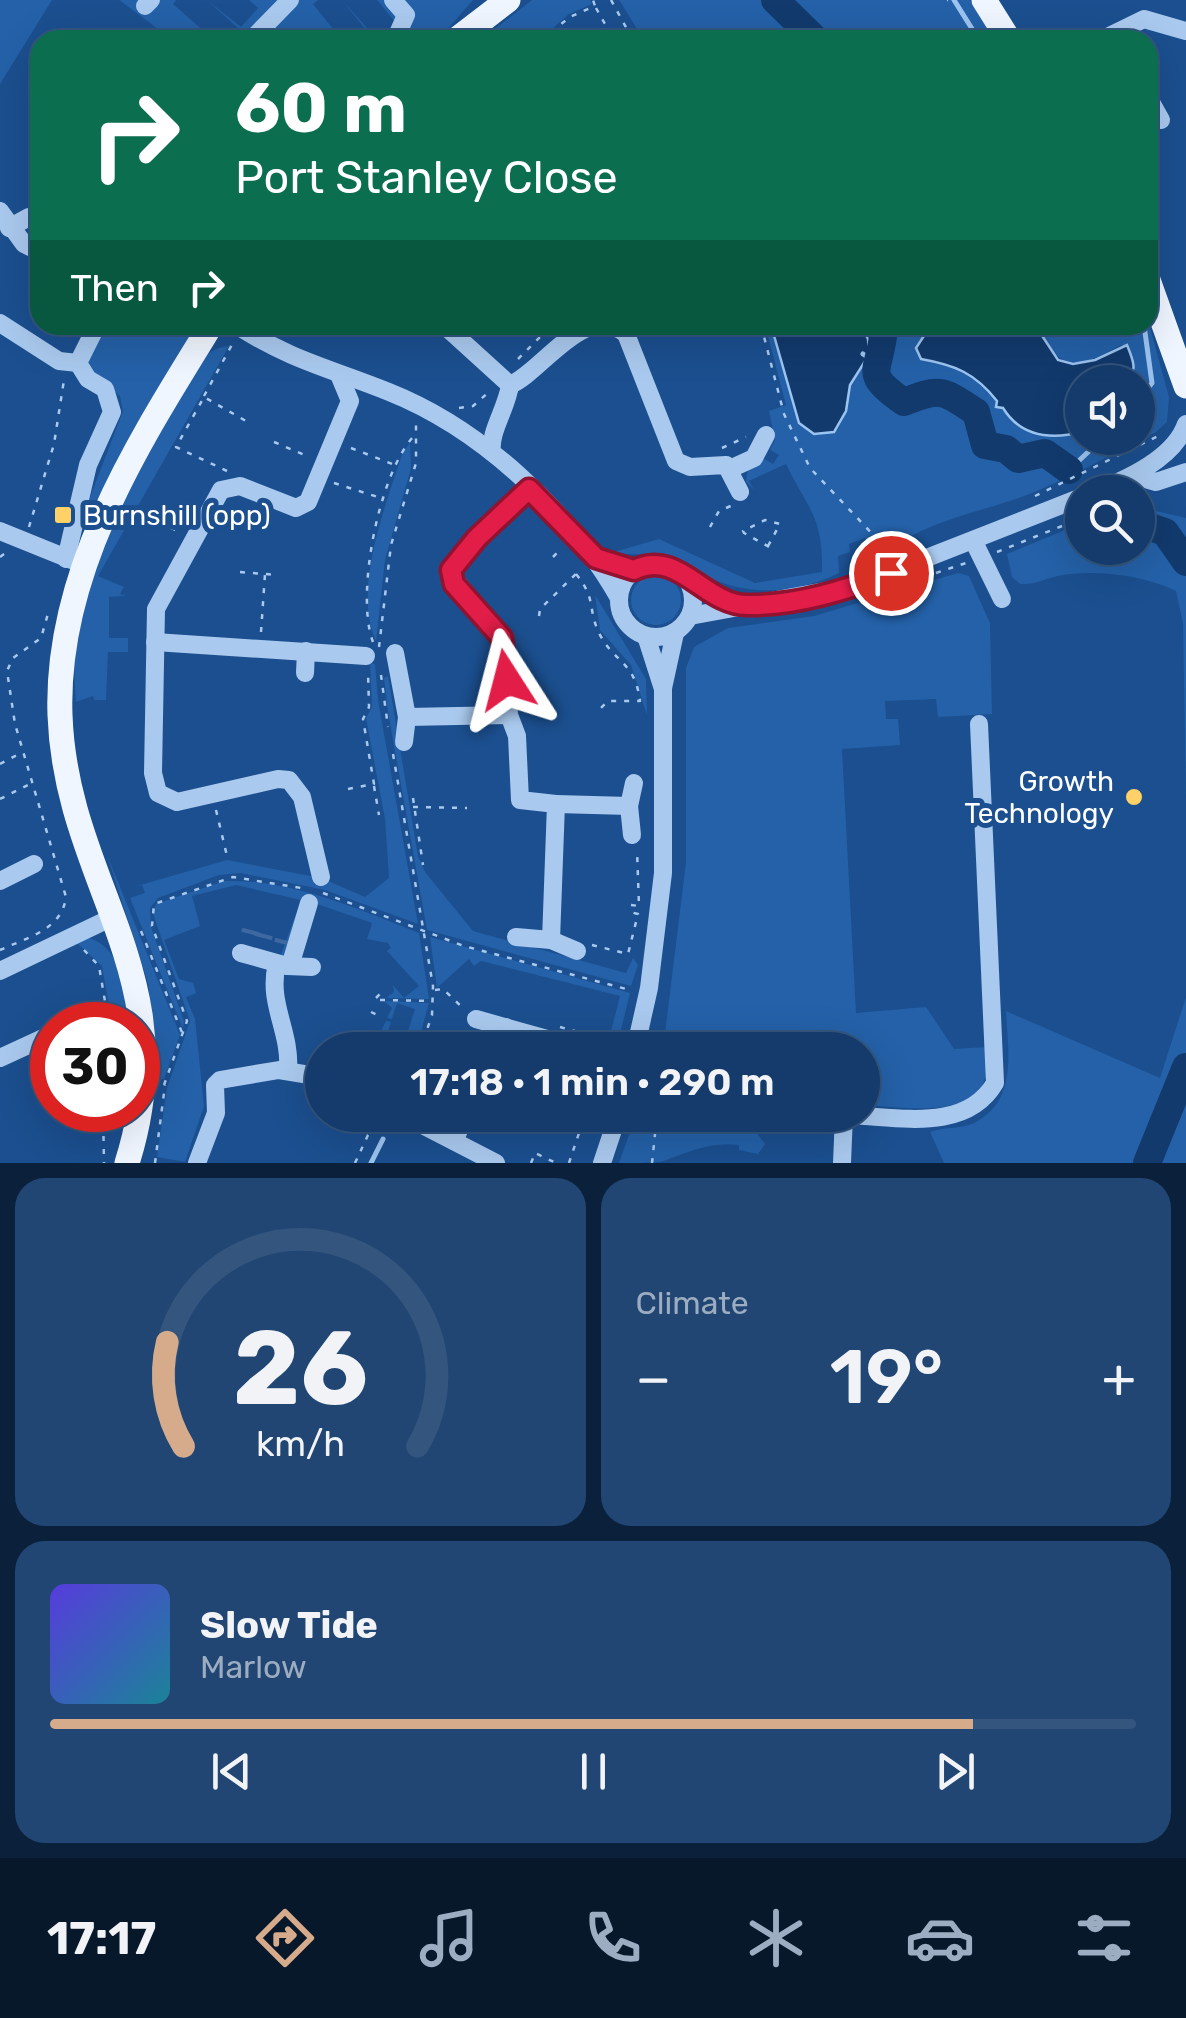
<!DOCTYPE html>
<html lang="en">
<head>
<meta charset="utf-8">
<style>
  body { margin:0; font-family:Rubik,sans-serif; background:#214673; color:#f1f3f6; height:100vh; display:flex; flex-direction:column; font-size:38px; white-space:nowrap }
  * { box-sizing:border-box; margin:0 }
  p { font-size:32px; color:#9dadc1 }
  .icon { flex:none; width:55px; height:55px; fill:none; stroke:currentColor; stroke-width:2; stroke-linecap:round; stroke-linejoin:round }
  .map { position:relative; height:1163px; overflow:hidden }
  .side { display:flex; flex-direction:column; gap:15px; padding:15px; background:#0b203b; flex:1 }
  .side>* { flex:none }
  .banner { position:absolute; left:30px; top:30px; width:1128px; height:305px; border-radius:30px; box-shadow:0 10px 40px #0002,0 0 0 2px #33557e; background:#0b6e4f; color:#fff; overflow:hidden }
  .tools { position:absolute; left:1065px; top:365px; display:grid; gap:20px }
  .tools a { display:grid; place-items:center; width:90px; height:90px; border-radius:50%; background:#143b6b; box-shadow:0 10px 40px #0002,0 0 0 2px #33557e; font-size:50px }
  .speed { position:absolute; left:30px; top:1002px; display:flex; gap:20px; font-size:50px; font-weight:700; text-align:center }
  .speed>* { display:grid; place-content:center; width:130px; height:130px; border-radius:50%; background:#143b6b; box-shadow:0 10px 40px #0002,0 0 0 2px #33557e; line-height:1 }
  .speed .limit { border:15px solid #d22; background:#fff; color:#111 }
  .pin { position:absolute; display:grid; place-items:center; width:85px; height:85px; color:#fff; margin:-42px; border:5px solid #fff; border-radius:50%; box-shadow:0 2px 10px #0007 }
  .me { position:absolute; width:110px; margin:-55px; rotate:351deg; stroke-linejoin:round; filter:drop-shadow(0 0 8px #0008) }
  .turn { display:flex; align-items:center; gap:35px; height:210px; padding:0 40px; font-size:45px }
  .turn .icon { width:130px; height:130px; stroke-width:2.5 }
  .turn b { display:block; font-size:70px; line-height:85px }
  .then { display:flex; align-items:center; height:95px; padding:0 40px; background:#0003; gap:20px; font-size:38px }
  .big { font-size:75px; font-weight:600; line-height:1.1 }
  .side .widget { flex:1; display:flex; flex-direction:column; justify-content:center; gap:15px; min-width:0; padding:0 35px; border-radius:30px; background:#214673 }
  .side .dial { align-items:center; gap:0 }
  .dial svg { height:260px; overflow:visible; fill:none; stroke:#33557e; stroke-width:7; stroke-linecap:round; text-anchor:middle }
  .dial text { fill:#f1f3f6; stroke:none }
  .song { display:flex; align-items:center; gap:30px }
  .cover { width:120px; height:120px; border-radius:15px; background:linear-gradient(135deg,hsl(250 70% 55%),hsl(190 70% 35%)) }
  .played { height:10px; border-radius:5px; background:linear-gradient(90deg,#d6ab8b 85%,#33557e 85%) }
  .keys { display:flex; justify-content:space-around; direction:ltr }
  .heat { display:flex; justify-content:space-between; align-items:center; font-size:55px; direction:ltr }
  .side .tiles { flex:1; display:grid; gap:15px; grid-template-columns:1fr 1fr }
  .widget:last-child { grid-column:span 2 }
  .trip { position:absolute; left:305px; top:1032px; width:575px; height:100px; border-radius:50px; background:#143b6b; box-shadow:0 10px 40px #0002,0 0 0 2px #33557e; font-weight:600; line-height:100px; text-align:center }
  .tabs { display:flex; height:160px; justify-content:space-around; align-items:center; background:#08182b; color:#9dadc1 }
  .tabs .icon { width:70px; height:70px }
  .tabs .selected { color:#d6ab8b }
  .tabs b { font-size:45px; color:#f1f3f6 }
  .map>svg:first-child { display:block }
</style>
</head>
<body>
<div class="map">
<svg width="1186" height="1163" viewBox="0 0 1186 1163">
  <rect width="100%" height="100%" fill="#1b4f8f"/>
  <!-- green -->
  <g fill="#2461a8">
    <polygon points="0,0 52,0 0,84"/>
    <polygon points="119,0 176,0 173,4 214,40 173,40"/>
    <polygon points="207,0 241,27 258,8 249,0 318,0 313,4 342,40 296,40 284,30 275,40 230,40 239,29"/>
    <polygon points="342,0 377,39 396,23 377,0 473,0 438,40 374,40"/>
    <polygon points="532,0 590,0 592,4 569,14 539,40 481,40"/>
    <polygon points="619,0 970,0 994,40 644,40"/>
    <path d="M1148,320l21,77 -2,25 -11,10c-40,20 -79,42 -119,59 -47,20 -122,30 -157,68l-9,-3 -6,-18 -16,6 1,8 -12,4 1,17c-41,20 -87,24 -129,5 -12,-6 -22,-16 -34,-20 -18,-7 -43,-1 -62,-6l45,-13 96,44 67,-11c1,-57 -14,-62 -36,-108l-37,17 5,9 -8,-8 2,-12 15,-12 10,6 6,-9 -9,-5 5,-10 -6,-29 17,-6 -21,-80h6l28,98 35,9 5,-4c6,-15 8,-31 13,-46 8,-26 27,-25 8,-57h71l-9,10 -1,24 36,6 26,19 28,37 57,15 14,-4v6h56v-56h-11l7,-7 -13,-30c-43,24 -58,28 -86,-17l113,-3z"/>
    <polygon points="105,325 199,325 87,517 84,513 123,411 120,396 89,371 86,355"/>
    <path d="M229,346l-131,230 26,11 -4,7 6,2 -17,1v41h19v14h-20l-2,48h-12l-1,-4 -17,6c-3,-33 -2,-68 6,-101 13,-52 85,-202 120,-242 7,-8 17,-12 27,-13z"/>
    <path d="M410,443l1,25 -26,92 -9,81c-24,-52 10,-137 27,-189z"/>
    <path d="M1139,507l47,11v280l-3,-175 -7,-32c-34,-16 -81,-22 -118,-15 -15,3 -22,9 -38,8l-8,-7 -5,-23 75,-31v25h56z"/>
    <path d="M958,573l11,3 21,47 2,91 -54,3 -2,-18 -51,2 1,18h12l2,26 -58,4 14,264 70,-6 28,42 32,-2c0,9 2,22 -1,31 -10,43 -90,28 -122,27l-1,-55h-199l23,-188v-194l8,-21 34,-19 86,-12z"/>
    <circle cx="656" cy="600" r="25"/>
    <polygon points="595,595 646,679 647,715 631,665 600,630"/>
    <polygon points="370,663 375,664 378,700 418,924 325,890 240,873 219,875 158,898 150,908 151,927 184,1021 183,1029 130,898 145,893 142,885 130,888 227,860 321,878 365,897 389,878 385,819 366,718 372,707"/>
    <polygon points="388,676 418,856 425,872 473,931 626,973 633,958 638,965 631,986 427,930 388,712 384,678"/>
    <polygon points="107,855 180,1035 164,1079 160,1079 148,983"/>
    <path d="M224,881c68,-2 133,28 195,52l10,66 -43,-1 8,-6 -1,-7 11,13 15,-12 -32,-35 4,-3 -3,-5 -21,-4 5,-16 -55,-19 -30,55 -7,-2 21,-57 -65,-15 -44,11 8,30 -36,14 15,39 14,4 3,10 -10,4 9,22 9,87 -19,56 -28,-5 10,-69 23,-67 -37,-107 3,-10z"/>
    <path d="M83,937c40,5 41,56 49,88h-20l-10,-59 -25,-23z"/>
    <polygon points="430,937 630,993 616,1050 606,1050 620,996 481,961 474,966 469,959 437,988"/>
    <path d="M1186,997v166h-242l-14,-31c16,-6 28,-2 44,-9 44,-22 34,-71 32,-112l154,67z"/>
    <polygon points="384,1001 429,1003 416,1050 403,1050 368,1032 379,1035 386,1021 391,1022 386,1038 404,1044 415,1009 397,1003 392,1019 387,1018 392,1008"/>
    <path d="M641,1125l112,3 12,16 -7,10 -19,-4v-5c-32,-3 -49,7 -79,17 -11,1 -28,1 -41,1l10,-28z"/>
  </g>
  <!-- water -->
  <g fill="#123a6d" stroke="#9cc4f0" stroke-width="2.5">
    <polygon points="771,325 860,325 868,339 869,355 850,385 846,411 834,432 814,434 799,423"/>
    <path d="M931,325h104l23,35 15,4 22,-4 32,-15c6,15 11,25 0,37h-45v50c-32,8 -61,5 -79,-24l-7,-1 1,-6c-22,-28 -42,-36 -76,-42l-5,-11z"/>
  </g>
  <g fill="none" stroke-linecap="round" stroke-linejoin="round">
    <!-- stream -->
    <g stroke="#9cc4f0" stroke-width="5">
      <polyline points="954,0 979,40"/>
      <polyline points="863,354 878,364"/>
      <polyline points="1138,401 1152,383 1144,325"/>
      <polyline points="1069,470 1103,438"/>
      <polyline points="371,1163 383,1139"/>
    </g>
    <!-- river -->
    <g stroke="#123a6d" stroke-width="28">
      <polyline points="775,0 816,40"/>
      <path d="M884,325c-2,48 -25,46 20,77 37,-15 38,-12 72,10l9,33 21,4 12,10 27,-6 24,17"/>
      <polyline points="1138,523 1165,532 1186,562"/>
      <polyline points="1147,1163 1186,1067"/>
    </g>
    <!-- minor-tunnel -->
    <g stroke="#3d69a0" stroke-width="18" stroke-dasharray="18 9" stroke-linecap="butt">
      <polyline points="250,934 251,930"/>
      <polyline points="263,938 264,934"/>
      <polyline points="283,944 284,940"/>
    </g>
    <!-- path -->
    <g stroke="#a9c9ee" stroke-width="2.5" stroke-dasharray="5 8" stroke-linecap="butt">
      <polyline points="611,0 633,40"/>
      <polyline points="947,0 948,0"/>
      <polyline points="596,8 614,40"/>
      <polyline points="541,40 570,17 595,6 593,0"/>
      <polyline points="761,325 784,414 810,468 881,543 898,551"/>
      <polyline points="518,359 552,325"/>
      <polyline points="204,396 234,341"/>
      <polyline points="459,408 473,406 490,391"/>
      <polyline points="274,442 307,456"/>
      <polyline points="351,448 395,465"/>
      <polyline points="722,448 746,437"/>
      <polyline points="227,471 176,447 204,397 246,421"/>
      <polyline points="334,483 384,499"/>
      <polyline points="1035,496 1158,436"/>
      <polyline points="1138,501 1150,498"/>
      <polyline points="135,512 178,531"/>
      <polyline points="29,527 54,444 64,380"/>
      <polyline points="710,527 719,511 733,505"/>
      <polyline points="768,546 780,524 765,520 743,531 744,533 771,548"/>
      <polyline points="997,552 1082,518"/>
      <polyline points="0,557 8,551"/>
      <polyline points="553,557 561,549"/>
      <polyline points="240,572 277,575"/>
      <polyline points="936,573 966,563"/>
      <path d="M576,574c21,26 11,33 23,59 15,30 36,28 41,68h-32l-8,8"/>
      <polyline points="539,616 540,609 579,571"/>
      <polyline points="261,632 265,574"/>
      <path d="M373,642c-18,-47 6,-169 41,-206"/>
      <polyline points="379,647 391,545 416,463 416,425"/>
      <polyline points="381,675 388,727"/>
      <polyline points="393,754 433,986 432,1015 420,1050"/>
      <polyline points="0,764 21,753"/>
      <polyline points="374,786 379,815"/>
      <polyline points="348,789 374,784 363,719 369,707 368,672"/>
      <polyline points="413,798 423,865"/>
      <polyline points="0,799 32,783"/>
      <polyline points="413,807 467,808"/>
      <polyline points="216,810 227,856"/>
      <polyline points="323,893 464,946 630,990"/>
      <polyline points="631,905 639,906 637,850"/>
      <polyline points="141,931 183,1035"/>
      <polyline points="592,945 628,954 638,914 630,912"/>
      <path d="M0,950c26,-12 62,-20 66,-53l-51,-173 -8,-53 6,-13 28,-20 8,-28"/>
      <polyline points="84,950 99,966 109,1025"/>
      <polyline points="435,990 443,989 463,1008"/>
      <polyline points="376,998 381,993"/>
      <polyline points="380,1000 432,1001"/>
      <polyline points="371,1012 377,1015"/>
      <polyline points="103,1025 105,1012"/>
      <polyline points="560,1027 607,1040 604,1050"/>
      <polyline points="164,1085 187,1021 152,926 154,904 233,877 301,888"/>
      <polyline points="103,1110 104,1163"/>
      <polyline points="548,1115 580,1125"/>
      <polyline points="534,1117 541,1115"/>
      <polyline points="155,1163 165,1085"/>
      <polyline points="355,1163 368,1135 387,1115"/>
      <polyline points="531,1163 535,1153 556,1163"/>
      <polyline points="569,1163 585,1115"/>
      <polyline points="652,1163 657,1115"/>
    </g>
    <!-- minor -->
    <g stroke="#a9c9ee" stroke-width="18">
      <polyline points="393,0 406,15 395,40"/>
      <polyline points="145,6 151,0"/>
      <polyline points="251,40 290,0"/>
      <polyline points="1101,40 1144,19 1186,31"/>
      <polyline points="1148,97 1161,120"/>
      <polyline points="0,211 24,244 40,252"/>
      <polyline points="9,228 29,217"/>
      <polyline points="0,323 59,361 78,363"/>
      <path d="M236,325c54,35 96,44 153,67 93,37 181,120 230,206"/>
      <path d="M444,325l66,60c-3,23 -21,47 -18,67"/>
      <path d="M510,385c31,-12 76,-86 116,-51l50,127 14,6 36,-2 14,27"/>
      <polyline points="732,468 754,458 766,435"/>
      <polyline points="1135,476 1156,482 1186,472"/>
      <path d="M1094,492c32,-12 80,-33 92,-68"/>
      <polyline points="0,531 74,561"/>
      <polyline points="974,542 1002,599"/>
      <polyline points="66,559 88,465 112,412 105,389 88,379 78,363 97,325"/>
      <circle cx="656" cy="600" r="37"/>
      <polyline points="687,579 742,606"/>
      <polyline points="690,616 858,585 1082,497"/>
      <polyline points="155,642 366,656"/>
      <polyline points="395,653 407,717 509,715 503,638 451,575 477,539 529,489"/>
      <polyline points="305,673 306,651"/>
      <polyline points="663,688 675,633"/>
      <polyline points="509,715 517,736 520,800 556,804 551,940 516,937"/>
      <polyline points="404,742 407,717"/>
      <polyline points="556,804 629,806 634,783"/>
      <polyline points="629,806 632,835"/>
      <polyline points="321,877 302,797 289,780 278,779 177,802 158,793 153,773 156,609 221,490 240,486 296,508 308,502 350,401 340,377"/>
      <polyline points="0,881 34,864"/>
      <polyline points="551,940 577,951"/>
      <polyline points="241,953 287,966 312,967"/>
      <path d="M277,964c-10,39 14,67 11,106"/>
      <polyline points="290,966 309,903"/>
      <polyline points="0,971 115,916"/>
      <polyline points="476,1019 547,1039"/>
      <polyline points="499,1050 506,1027"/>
      <polyline points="635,1050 649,988 663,873 663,689 646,636"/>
      <polyline points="0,1058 52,1034"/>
      <polyline points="403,1115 496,1163"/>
      <polyline points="693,1115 716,1115"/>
      <path d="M844,1115c52,1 121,19 151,-32l-16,-359"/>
      <polyline points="454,1141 466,1115"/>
      <polyline points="197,1163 216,1113 215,1085 220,1080 279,1070 322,1077"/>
      <polyline points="602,1163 618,1115"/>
      <polyline points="842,1163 844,1115"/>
    </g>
    <!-- major -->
    <g stroke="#f0f6ff" stroke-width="25">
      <polyline points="984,0 1009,40"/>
      <polyline points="456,40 508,0"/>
      <polyline points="1148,280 1186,386"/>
      <path d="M127,1163c60,-189 -61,-278 -67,-448 -5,-143 78,-272 151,-390"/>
    </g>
  </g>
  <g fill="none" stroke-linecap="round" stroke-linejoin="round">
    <defs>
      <path id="route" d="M507,680l-5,-42 -48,-54 -3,-14 26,-32 52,-49 67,69 38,12c45,-22 70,35 113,35 48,1 99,-15 144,-32"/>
    </defs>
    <!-- route casing -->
    <use href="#route" stroke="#92132f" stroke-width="25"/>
    <!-- route -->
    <use href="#route" stroke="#e11d48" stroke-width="18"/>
  </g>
  <!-- markers -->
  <g fill="#ffd166" stroke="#1b4f8f" stroke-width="4">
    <rect x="53" y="505" width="20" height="20" rx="5"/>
    <circle cx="1134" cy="797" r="10"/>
  </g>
  <g text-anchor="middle" stroke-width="10" stroke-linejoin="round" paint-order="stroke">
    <!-- poi labels -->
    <g font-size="28" fill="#fff" stroke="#1b4f8f" text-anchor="start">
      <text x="83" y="525">Burnshill (opp)</text>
      <text x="1114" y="791" text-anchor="end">Growth<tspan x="1114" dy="32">Technology</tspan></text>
    </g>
  </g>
</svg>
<div class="tools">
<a><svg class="icon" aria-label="sound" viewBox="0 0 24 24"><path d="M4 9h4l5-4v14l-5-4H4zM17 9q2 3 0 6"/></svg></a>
<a><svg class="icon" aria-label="search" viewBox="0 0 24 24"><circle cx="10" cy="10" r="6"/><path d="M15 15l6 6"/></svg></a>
</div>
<div class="speed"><div class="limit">30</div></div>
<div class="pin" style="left:891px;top:573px;background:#d93025"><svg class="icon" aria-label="arrive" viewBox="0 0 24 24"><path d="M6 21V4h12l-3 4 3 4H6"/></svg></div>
<svg class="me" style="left:507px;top:680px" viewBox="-20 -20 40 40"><path d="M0-17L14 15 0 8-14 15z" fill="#e11d48" stroke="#fff" stroke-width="4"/></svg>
<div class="trip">17:18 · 1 min · 290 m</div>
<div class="banner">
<div class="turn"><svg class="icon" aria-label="right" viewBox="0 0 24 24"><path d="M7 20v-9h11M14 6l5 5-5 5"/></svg><div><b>60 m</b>Port Stanley Close</div></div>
<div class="then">Then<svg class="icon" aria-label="right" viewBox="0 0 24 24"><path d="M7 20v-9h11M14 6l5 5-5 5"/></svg></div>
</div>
</div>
<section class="side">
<div class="tiles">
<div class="widget dial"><svg viewBox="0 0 100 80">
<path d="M14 69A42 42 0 1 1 86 69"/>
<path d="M14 69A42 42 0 0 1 9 37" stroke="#d6ab8b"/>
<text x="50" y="56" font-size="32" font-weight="700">26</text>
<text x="50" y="72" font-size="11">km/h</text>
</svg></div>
<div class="widget"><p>Climate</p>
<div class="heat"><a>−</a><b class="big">19°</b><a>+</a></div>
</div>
<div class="widget">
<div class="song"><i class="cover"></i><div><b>Slow Tide</b><p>Marlow</p></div></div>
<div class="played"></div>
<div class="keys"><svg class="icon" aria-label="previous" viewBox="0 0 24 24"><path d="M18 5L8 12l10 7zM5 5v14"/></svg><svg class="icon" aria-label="pause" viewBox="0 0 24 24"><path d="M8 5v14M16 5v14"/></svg><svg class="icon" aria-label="next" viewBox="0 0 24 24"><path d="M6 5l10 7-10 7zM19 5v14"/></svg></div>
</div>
</div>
</section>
<nav class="tabs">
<b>17:17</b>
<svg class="icon selected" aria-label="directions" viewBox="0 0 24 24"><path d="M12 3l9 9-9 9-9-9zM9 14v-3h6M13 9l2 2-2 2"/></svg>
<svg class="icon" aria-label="music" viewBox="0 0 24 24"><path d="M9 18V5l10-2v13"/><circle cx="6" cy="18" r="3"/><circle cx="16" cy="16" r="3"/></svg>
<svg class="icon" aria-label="phone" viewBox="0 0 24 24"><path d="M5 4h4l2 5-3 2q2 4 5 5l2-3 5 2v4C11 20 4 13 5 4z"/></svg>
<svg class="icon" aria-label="climate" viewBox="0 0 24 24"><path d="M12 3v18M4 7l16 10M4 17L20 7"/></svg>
<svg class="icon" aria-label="car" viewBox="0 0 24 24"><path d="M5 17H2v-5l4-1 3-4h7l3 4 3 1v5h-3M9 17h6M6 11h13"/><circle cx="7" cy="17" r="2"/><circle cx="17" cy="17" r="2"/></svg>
<svg class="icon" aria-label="filters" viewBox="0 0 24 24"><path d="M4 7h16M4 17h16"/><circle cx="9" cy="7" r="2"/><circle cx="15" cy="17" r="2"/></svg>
</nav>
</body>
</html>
